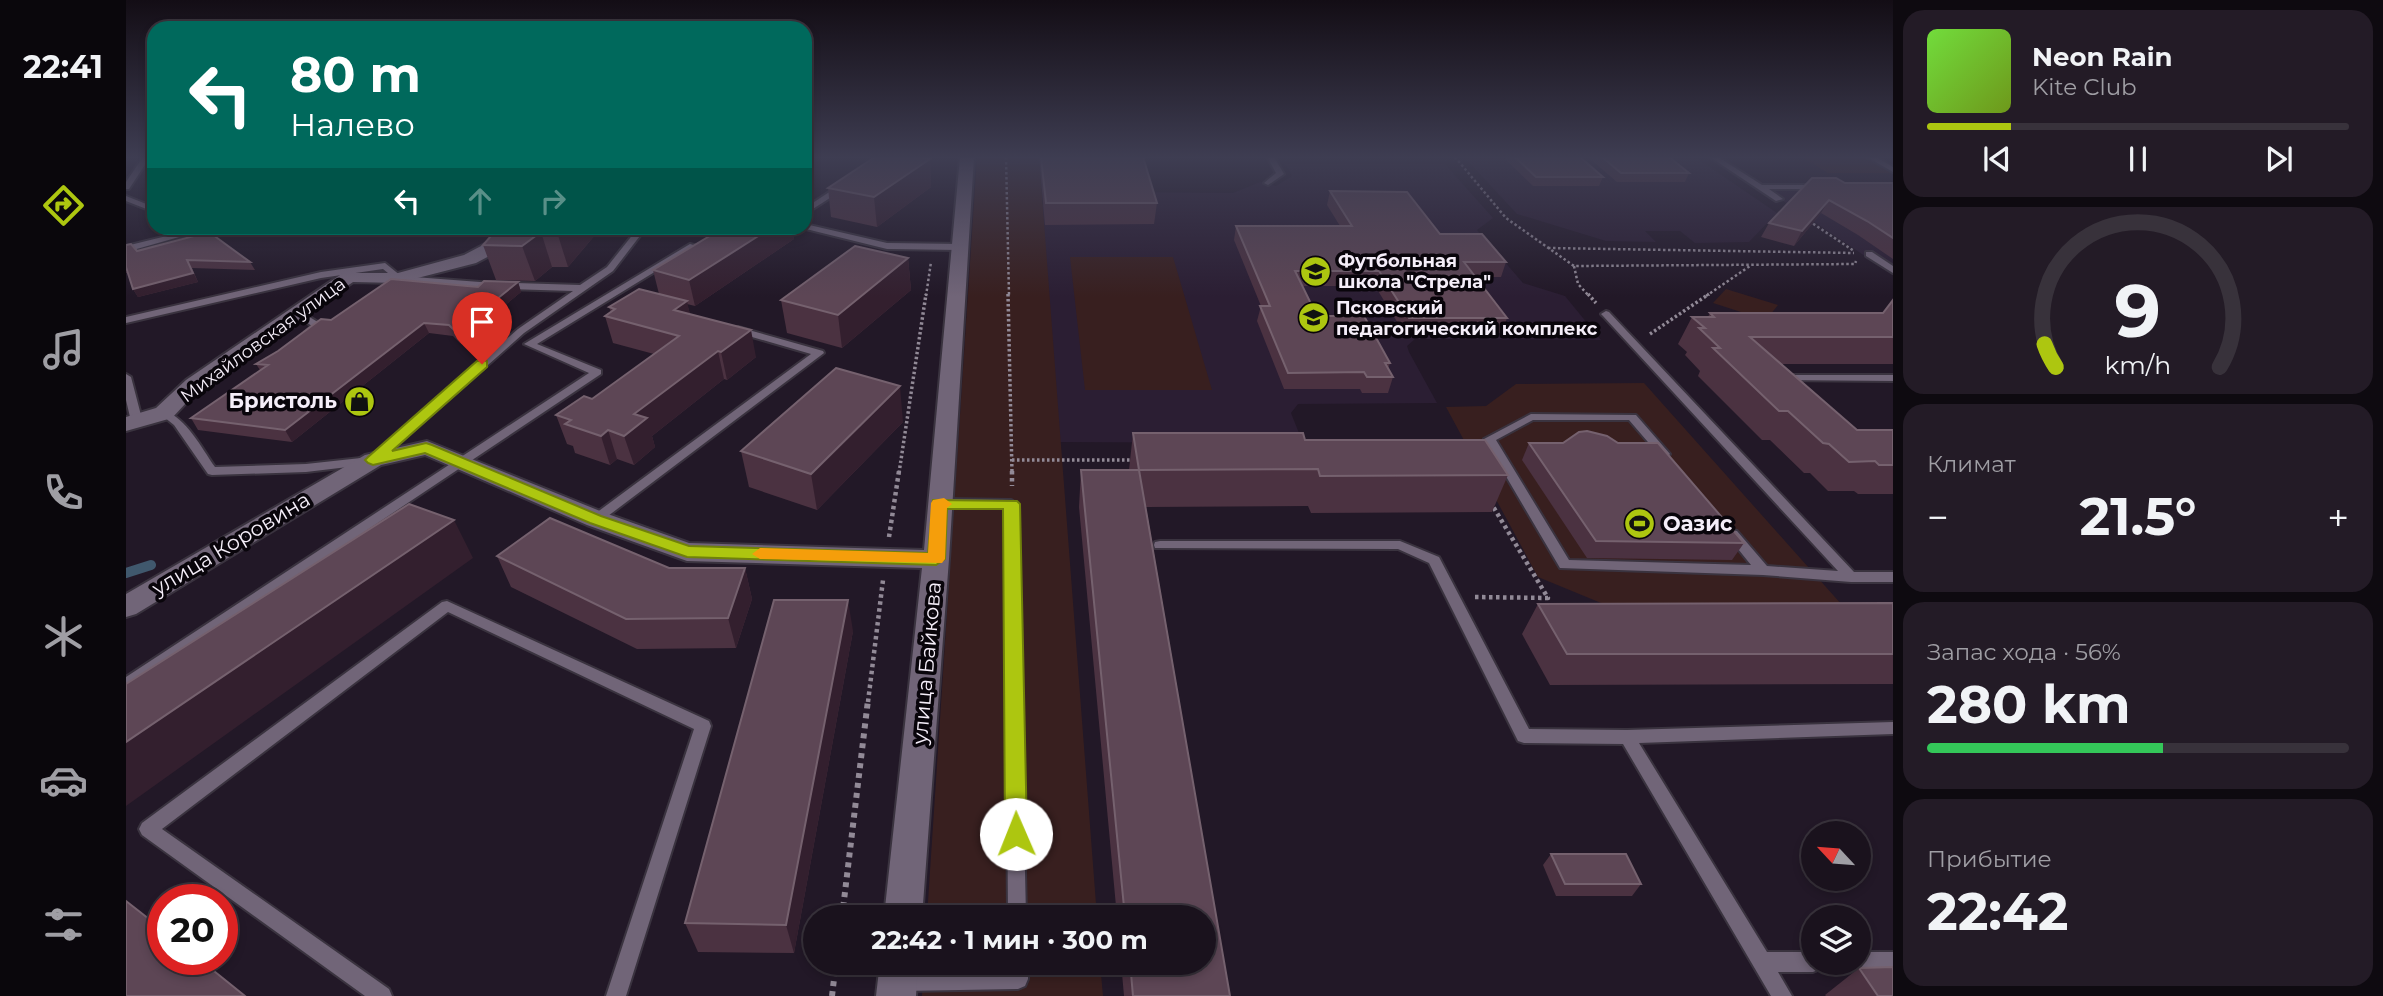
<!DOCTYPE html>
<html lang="ru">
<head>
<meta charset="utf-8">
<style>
  body { margin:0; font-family:Montserrat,sans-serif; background:#231b26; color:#f1f3f6; height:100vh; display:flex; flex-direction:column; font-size:26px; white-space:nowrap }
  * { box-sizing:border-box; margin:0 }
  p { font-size:23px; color:#9f9ea4 }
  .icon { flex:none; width:38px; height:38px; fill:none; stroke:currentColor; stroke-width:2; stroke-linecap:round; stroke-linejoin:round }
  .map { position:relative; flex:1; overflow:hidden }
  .sheet { display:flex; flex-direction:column; gap:10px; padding:10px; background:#0e0a10; width:490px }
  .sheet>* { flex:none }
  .banner { position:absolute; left:21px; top:21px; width:665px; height:214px; border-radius:21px; box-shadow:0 4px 10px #0003,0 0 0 2px #38323b; background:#00695c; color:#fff; overflow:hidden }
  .needle { width:46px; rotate:296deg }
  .controls { position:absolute; left:1675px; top:821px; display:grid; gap:14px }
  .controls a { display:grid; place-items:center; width:70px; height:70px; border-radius:50%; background:#1a121d; box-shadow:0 4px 10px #0003,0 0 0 2px #38323b; font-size:35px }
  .speed { position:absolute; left:21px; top:884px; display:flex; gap:14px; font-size:35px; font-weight:700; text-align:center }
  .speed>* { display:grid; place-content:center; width:91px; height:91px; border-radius:50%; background:#1a121d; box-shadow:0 4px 10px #0003,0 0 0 2px #38323b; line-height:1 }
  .speed .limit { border:10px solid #d22; background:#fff; color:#111 }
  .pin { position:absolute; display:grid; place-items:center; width:60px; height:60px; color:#fff; margin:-72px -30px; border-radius:50% 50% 50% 0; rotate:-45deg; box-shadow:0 0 7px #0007 }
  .pin .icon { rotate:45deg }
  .me { position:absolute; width:77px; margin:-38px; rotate:359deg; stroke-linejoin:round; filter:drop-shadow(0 0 5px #0008) }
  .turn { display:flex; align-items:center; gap:24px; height:147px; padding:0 28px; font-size:32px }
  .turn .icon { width:91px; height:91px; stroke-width:2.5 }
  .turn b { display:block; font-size:49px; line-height:60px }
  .lanes { display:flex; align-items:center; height:66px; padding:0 28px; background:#0003; justify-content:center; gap:35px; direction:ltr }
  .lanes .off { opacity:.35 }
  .big { font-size:52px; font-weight:700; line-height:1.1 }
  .sheet .tile { flex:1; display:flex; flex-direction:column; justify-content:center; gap:10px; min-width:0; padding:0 24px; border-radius:21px; background:#231b26 }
  .sheet .dial { align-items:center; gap:0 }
  .dial svg { height:182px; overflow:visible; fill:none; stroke:#38323b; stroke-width:7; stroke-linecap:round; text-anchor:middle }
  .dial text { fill:#f1f3f6; stroke:none }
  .song { display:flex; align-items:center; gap:21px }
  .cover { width:84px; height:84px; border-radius:10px; background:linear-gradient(135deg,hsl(100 70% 55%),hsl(80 70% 35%)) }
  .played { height:7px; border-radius:4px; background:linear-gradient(90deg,#adc610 20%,#38323b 20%) }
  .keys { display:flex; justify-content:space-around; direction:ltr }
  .heat { display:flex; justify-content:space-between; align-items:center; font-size:38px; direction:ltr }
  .charge { height:10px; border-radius:5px; background:linear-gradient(90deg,#34c759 56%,#38323b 0) }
  .trip { position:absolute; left:677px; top:905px; width:413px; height:70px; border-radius:35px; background:#1a121d; box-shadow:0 4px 10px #0003,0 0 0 2px #38323b; font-weight:700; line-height:70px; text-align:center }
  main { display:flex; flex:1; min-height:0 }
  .menu { display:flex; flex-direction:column; width:126px; justify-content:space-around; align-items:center; background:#0a070c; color:#9f9ea4 }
  .menu .icon { width:49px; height:49px }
  .menu .selected { color:#adc610 }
  .menu b { font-size:32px; color:#f1f3f6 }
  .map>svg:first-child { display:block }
</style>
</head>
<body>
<main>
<nav class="menu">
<b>22:41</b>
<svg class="icon selected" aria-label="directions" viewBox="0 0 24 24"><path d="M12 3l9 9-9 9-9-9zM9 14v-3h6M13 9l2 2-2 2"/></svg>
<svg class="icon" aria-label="music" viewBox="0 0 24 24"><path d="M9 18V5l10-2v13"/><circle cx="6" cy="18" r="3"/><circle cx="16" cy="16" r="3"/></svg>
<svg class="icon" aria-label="phone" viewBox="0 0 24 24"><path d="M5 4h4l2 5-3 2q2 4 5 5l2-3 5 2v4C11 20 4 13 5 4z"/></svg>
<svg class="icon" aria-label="climate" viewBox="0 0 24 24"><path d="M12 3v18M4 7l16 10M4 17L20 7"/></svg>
<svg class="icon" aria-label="car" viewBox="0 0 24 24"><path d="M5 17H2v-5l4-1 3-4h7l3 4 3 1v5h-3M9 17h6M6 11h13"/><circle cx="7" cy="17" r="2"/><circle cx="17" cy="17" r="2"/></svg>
<svg class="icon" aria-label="filters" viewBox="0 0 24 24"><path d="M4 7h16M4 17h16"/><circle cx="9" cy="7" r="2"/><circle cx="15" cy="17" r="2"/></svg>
</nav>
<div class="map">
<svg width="1767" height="996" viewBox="0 0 1767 996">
  <rect width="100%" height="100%" fill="#221827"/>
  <!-- built -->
  <g fill="#2b1e33">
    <polygon points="1338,157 1569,157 1651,213 1623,242 1569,243 1554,231 1519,231 1530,242 1480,241 1391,214"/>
    <polygon points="1159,164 1319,164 1367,218 1351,230 1397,283 1439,296 1475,340 1289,339 1281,346 1283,352 1311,403 1172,404 1165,413 1177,443 926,442 909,205 992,205 991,192 1107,193 1134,182 1150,186 1166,176"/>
    <polygon points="1635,186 1767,186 1767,275"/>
  </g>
  <!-- green -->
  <g fill="#381f1f">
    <polygon points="851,157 913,157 971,917 801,917"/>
    <polygon points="1676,157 1737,157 1765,173 1702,173"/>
    <polygon points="944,257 1047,257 1086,390 959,390"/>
    <polygon points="1600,289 1652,305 1640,320 1587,303"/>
    <polygon points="1518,383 1716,605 1480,605 1412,577 1320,407 1360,406 1390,384"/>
    <polygon points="798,963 974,963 977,996 796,996"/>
  </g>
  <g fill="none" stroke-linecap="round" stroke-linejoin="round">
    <!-- stream -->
    <polyline stroke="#40586d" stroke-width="10" points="0,573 25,565"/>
    <defs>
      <g id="lane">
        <polygon points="17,157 24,157 3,189 0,189 0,182"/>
        <polygon points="1141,157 1148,157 1158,174 1142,185 1138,183 1150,173"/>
        <polygon points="1584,157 1592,157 1636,185 1693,185 1697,187 1693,189 1643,189 1657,199 1650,201"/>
        <polygon points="1741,157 1750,157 1767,167 1767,172"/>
        <polygon points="714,185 721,187 679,214 679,208"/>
        <polygon points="0,196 28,207 28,212 0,201"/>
        <polygon points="679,224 761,243 834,244 838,247 834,250 761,249 676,228 679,228"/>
        <polygon points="73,228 85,228 0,252 0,246"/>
        <path d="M512,228h8l-33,43 -89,62 -147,130 -4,1 -67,8 -94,3 -4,-1 -34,-49 -15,-12 5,-3c23,9 37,37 51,57l91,-3 64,-7 148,-128 55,-38 -93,-3 -82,-7 -15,-12 -62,9 -195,45v-6l195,-45 64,-9 16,13 79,6 100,3 27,-18z"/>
        <polygon points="564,244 571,246 411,344 475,370 475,374 0,691 0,677 463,373 398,344"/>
        <polygon points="1740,252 1746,252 1767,266 1767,273 1740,256"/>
        <polygon points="172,310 195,324 195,328 187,334 181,334 179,332 186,326 169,315 169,311"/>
        <polygon points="1480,311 1483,312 1728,572 1767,572 1767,582 1725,582 1637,575 1434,568 1358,439 1405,414 1510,415 1544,454 1542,456 1534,456 1503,420 1407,420 1370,440 1443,560 1625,565 1600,534 1606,530 1611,531 1641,566 1712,571 1477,316 1475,314"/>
        <polygon points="612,327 697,351 698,353 474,522 466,522 464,519 466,516 685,354 609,332 607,330"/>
        <polygon points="0,374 5,377 16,419 14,421 0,424 0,418 4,417 0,400"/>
        <polygon points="1656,375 1767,375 1767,381 1652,380 1651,378"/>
        <polygon points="813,499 885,500 891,504 900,917 882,917 879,508 809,506 807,503"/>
        <polygon points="1034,541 1274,541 1313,557 1403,729 1501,730 1767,722 1767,734 1513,743 1641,952 1687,952 1687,962 1696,962 1694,969 1687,972 1652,972 1666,996 1645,996 1497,744 1398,743 1392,741 1303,563 1272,549 1029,548 1028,545 1029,542"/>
        <polygon points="321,601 583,721 585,726 500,996 480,996 568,729 322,612 36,829 263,989 266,996 239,996 16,835 13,829 16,823 316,602"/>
        <polygon points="1732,952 1767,952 1767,972 1732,972 1725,969 1723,962 1732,962"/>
        <polygon points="882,962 902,962 902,979 899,986 892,989 776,991 769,988 766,981 769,974 776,971 882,969"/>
      </g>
      <g id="street">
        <polygon points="834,157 848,157 823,559 796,917 758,917 796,568 561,561 461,525 299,455 255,465 10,614 0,617 0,594 239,455 301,441 479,513 563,543 798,550"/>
        <polygon points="384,228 401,228 386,244 350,263 272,283 227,282 74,388 46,418 0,431 0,417 30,408 60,380 217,273 272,273 338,255 374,236"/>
        <polygon points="754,962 792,962 790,996 750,996"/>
      </g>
    </defs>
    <!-- lane casing -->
    <use href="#lane" stroke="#3a333f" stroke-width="4"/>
    <!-- street casing -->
    <use href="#street" stroke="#3a333f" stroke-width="4"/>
    <!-- path-far3 -->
    <g stroke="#928a97" stroke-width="2.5" stroke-dasharray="2.5 2.5" stroke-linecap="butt">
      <polyline points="880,157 883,296"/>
      <polyline points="1329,157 1380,218 1448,266 1729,264 1730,261"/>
      <polyline points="1683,221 1728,251"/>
      <polyline points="1422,248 1728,253"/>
      <polyline points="1448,266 1452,284 1463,296"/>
      <polyline points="800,296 805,262"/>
      <polyline points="1580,296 1624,266"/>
    </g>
    <!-- path-far2 -->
    <g stroke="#928a97" stroke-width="3.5" stroke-dasharray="2.5 2.5" stroke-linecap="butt">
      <polyline points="882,294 886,473"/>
      <polyline points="1462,294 1470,303"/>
      <polyline points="1524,334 1583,294"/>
      <polyline points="886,460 1008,460"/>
      <polyline points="773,473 800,294"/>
    </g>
    <!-- path-far1 -->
    <g stroke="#928a97" stroke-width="4.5" stroke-dasharray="3.5 3.5" stroke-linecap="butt">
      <polyline points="886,471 886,486"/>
      <polyline points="763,537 773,471"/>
      <polyline points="1349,597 1422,598 1365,503"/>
      <polyline points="742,702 757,580"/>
    </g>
    <!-- path -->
    <g stroke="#928a97" stroke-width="6" stroke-dasharray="5 5" stroke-linecap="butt">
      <polyline points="716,917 742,700"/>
      <polyline points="706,996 710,962"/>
    </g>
    <!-- lane -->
    <use href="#lane" fill="#716578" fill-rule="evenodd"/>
    <!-- street -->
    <use href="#street" fill="#716578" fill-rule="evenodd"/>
  </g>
  <!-- wall -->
  <g fill="#4b3241">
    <polygon points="913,157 1017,157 1031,203 1028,224 919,225"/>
    <polygon points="1380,157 1454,157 1477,177 1473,186 1407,186 1379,159"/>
    <polygon points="1462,157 1543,157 1563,173 1559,182 1491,182"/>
    <polygon points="804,159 805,187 751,227 705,217 702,188"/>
    <polygon points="1719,183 1767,183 1767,259 1732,235 1695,213 1668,246 1635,237 1643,223"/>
    <polygon points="1204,191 1314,234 1380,262 1375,277 1349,277 1381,318 1376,333 1278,333 1249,286 1176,286 1191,316 1232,316 1264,363 1262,369 1267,377 1262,393 1236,393 1234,389 1158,389 1131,321 1135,306 1108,240 1110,226 1214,226 1201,205"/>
    <polygon points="372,228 475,228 442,267 426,267 409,281 370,280 357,245"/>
    <polygon points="597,228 666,228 668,239 569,306 561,304 564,314 630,357 601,380 598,379 526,436 529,447 508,465 491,459 484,465 449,453 447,446 441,444 430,415 466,399 528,354 487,343 479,316 485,312 483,307 533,294 527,270"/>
    <polygon points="11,251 124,262 129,270 66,268 72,282 12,297 7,289 2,273 0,273"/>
    <polygon points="782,258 785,290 716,348 661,333 655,300"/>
    <polygon points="392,282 395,292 334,343 327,336 303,333 166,442 72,430 65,418 134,370 130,364 205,320 352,287"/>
    <polygon points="1767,300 1767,364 1656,364 1731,430 1767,430 1767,494 1732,494 1728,491 1702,491 1684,473 1678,473 1644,440 1636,440 1572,376 1574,371 1559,355 1561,352 1552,344 1566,317 1582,317 1584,313 1757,313"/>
    <polygon points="777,422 691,510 623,487 615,451"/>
    <polygon points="1007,433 1179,440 1382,475 1366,512 1185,513 1182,506 1020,507 1104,996 998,996 995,962 1078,962 1078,917 991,917 953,507 955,470 1003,470"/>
    <polygon points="1403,443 1618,543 1606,560 1461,558 1396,460"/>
    <polygon points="371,556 543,568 619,568 626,599 610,648 511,649 385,587"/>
    <polygon points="1767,603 1767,684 1424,685 1396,634 1412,604"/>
    <polygon points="727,631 668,953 572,952 559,923"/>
    <polygon points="1425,854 1515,884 1506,896 1430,896 1417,865"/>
    <polygon points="1733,968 1767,996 1700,996 1699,995"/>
  </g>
  <!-- shaded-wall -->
  <g fill="#331f2e">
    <polygon points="804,159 805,187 751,227 748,197"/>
    <polygon points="1703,200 1695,213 1668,246 1676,231"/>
    <polygon points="435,228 475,228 442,267 431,232"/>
    <polygon points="645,228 666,228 668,239 569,306 563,280"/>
    <polygon points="415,232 426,267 409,281 396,246"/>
    <polygon points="782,258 785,290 716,348 712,315"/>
    <polygon points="61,260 72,282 12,297 7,289"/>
    <polygon points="392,282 395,292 334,343 330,332"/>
    <polygon points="561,301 567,328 548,310"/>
    <polygon points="298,323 303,333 166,442 159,430"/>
    <polygon points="625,330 630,357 601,380 595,352"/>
    <polygon points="592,351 598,379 526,436 529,447 508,465 498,436 508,414"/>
    <polygon points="774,386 777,422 691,510 685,474"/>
    <polygon points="482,430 491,459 484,465 475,436"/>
    <polygon points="328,520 347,558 0,806 0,742"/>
    <polygon points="619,568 626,599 610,648 602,618"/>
    <polygon points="722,600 727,631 668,953 660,925"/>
  </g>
  <!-- building -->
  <g fill="#5d4655" stroke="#75616e" stroke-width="2">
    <polygon points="749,157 796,157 804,159 748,197 702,188"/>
    <polygon points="915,157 1017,157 1031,203 920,203"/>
    <polygon points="1389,157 1454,157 1477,177 1410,177"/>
    <polygon points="1476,157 1543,157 1563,173 1495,173"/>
    <polygon points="1686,178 1710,178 1719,183 1767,183 1767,238 1741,221 1703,200 1676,231 1643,223"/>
    <polygon points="1204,191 1281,192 1314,234 1356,234 1380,262 1338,262 1381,318 1283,318 1253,271 1169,271 1191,316 1211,316 1227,308 1232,316 1238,316 1264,363 1259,363 1267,377 1241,377 1238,372 1162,373 1134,306 1144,306 1110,226 1226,226"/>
    <polygon points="372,228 435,228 431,232 415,232 396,246 357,245"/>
    <polygon points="597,228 645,228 563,280 527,270"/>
    <polygon points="83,232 124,262 61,260 67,273 7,289 0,267 0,245 5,244 11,251"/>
    <polygon points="729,246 782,258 712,315 655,300"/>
    <polygon points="265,279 352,287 358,281 392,282 330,332 323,325 298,323 159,430 65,418 142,365 130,364 152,351 195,319 205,320"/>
    <polygon points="513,289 561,301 548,310 625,330 595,352 592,351 508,414 521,418 498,436 482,430 475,436 439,424 445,420 430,415 458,396 466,399 553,336 479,316 489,309 483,307"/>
    <polygon points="1767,300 1767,337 1624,337 1731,430 1767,430 1767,465 1753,465 1749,461 1723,462 1703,444 1697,443 1662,411 1653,411 1587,348 1594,348 1573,328 1579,328 1566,317 1588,317 1584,313 1757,313"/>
    <polygon points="710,368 774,386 685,474 615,451"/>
    <polygon points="1461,431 1481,436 1492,443 1532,443 1618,543 1470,541 1403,443 1437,443 1453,432"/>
    <polygon points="1007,433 1177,433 1179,440 1359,440 1382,475 1194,476 1192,469 1013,470"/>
    <polygon points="955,470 1013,470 1104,996 1007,996 1004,962 1078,962 1078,917 999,917"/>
    <polygon points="283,504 328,520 0,742 0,684"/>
    <polygon points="424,518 543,568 619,568 602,618 500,619 371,556"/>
    <polygon points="648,600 722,600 660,925 559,923"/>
    <polygon points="1767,603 1767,654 1441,654 1412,604"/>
    <polygon points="1425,854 1500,854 1515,884 1439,884"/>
    <polygon points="0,901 37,930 37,959 73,959 119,996 0,996"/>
    <polygon points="1767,967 1767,996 1752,996 1733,968"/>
  </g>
  <!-- sky -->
  <linearGradient id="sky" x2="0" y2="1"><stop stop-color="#130d15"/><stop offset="0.53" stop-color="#3e3d52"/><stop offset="1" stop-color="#3e3d52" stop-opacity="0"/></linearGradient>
  <rect width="1767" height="297" fill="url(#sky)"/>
  <!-- route -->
  <polygon fill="#adc610" stroke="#70810a" stroke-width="2" points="356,360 361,361 361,367 266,451 300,443 306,445 475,516 563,546 802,553 807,500 891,501 894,504 901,834 898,842 890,845 882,842 879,834 877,509 821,509 819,559 810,565 561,557 464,523 299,453 247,465 242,463 239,460 242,457 351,361"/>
  <!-- slow -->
  <polygon fill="#f59e0b" points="818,498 826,504 821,508 819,559 816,563 634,559 626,554 634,548 802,553 805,503 807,500"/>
  <!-- icons -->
  <defs>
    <symbol id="school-disc" viewBox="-11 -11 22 22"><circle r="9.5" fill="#adc610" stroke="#09050b"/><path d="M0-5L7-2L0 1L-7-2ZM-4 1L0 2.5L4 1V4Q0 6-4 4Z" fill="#111"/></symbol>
    <symbol id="shop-disc" viewBox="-11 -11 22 22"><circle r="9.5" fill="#adc610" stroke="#09050b"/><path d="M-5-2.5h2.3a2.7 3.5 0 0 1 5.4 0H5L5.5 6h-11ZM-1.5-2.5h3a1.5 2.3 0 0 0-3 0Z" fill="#111"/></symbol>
    <symbol id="stadium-disc" viewBox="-11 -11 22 22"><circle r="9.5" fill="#adc610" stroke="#09050b"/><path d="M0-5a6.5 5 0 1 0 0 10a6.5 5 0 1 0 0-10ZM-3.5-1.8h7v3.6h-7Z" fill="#111"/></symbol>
  </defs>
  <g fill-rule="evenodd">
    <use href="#school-disc" x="1172" y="254" width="35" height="35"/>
    <use href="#school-disc" x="1170" y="300" width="35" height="35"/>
    <use href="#shop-disc" x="216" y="384" width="35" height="35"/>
    <use href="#stadium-disc" x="1496" y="506" width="35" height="35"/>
  </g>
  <g text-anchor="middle" stroke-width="7" stroke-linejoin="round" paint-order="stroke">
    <!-- far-poi labels -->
    <g font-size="18" font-weight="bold" fill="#f5eef9" stroke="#09050b" text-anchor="start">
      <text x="1212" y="267">Футбольная<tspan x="1212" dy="21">школа "Стрела"</tspan></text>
      <text x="1210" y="314">Псковский<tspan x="1210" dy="21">педагогический комплекс</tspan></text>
    </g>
    <!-- far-street labels -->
    <g font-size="18" fill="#f5eef9" stroke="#09050b">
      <text transform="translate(137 340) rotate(-36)" y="6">Михайловская улица</text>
    </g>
    <!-- poi labels -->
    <g font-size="21" font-weight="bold" fill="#f5eef9" stroke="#09050b" text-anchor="end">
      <text x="211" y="408">Бристоль</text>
      <text x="1537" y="531" text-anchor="start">Оазис</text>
    </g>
    <!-- street labels -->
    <g font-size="21" fill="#f5eef9" stroke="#09050b">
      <text transform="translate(105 544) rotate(-31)" y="7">улица Коровина</text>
      <text transform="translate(801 663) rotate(-85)" y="7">улица Байкова</text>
    </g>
  </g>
</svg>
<div class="controls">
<a><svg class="needle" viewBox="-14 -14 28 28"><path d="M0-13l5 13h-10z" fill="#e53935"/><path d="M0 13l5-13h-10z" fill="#9f9ea4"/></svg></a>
<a><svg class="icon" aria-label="layers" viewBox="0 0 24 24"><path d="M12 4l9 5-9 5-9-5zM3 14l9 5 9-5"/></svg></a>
</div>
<div class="speed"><div class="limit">20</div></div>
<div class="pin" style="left:356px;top:364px;background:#d93025"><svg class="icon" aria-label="arrive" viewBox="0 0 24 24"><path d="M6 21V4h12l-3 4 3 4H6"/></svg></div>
<svg class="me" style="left:890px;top:834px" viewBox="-20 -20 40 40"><circle r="19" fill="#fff"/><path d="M0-13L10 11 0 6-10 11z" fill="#adc610"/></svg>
<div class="trip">22:42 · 1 мин · 300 m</div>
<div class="banner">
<div class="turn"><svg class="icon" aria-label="left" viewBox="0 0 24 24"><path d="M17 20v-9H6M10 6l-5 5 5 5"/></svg><div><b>80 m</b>Налево</div></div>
<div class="lanes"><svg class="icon" aria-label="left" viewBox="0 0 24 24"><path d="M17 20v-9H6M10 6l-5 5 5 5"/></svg><svg class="icon off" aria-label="ahead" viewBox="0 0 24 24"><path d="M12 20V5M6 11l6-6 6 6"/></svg><svg class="icon off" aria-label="right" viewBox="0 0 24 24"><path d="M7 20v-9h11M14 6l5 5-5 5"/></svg></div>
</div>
</div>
<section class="sheet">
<div class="tile">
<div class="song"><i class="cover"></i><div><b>Neon Rain</b><p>Kite Club</p></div></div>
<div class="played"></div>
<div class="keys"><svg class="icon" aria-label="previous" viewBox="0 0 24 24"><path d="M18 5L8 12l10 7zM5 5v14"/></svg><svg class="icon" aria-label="pause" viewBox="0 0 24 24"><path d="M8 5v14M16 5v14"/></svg><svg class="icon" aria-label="next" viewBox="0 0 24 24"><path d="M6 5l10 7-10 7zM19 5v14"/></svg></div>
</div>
<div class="tile dial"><svg viewBox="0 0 100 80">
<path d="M14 69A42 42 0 1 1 86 69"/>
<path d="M14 69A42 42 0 0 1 9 59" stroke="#adc610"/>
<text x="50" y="56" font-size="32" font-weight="700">9</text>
<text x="50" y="72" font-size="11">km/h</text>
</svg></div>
<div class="tile"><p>Климат</p>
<div class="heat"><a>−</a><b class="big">21.5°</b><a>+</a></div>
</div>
<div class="tile"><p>Запас хода · 56%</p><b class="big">280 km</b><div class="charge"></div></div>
<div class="tile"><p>Прибытие</p><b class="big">22:42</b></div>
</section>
</main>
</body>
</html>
